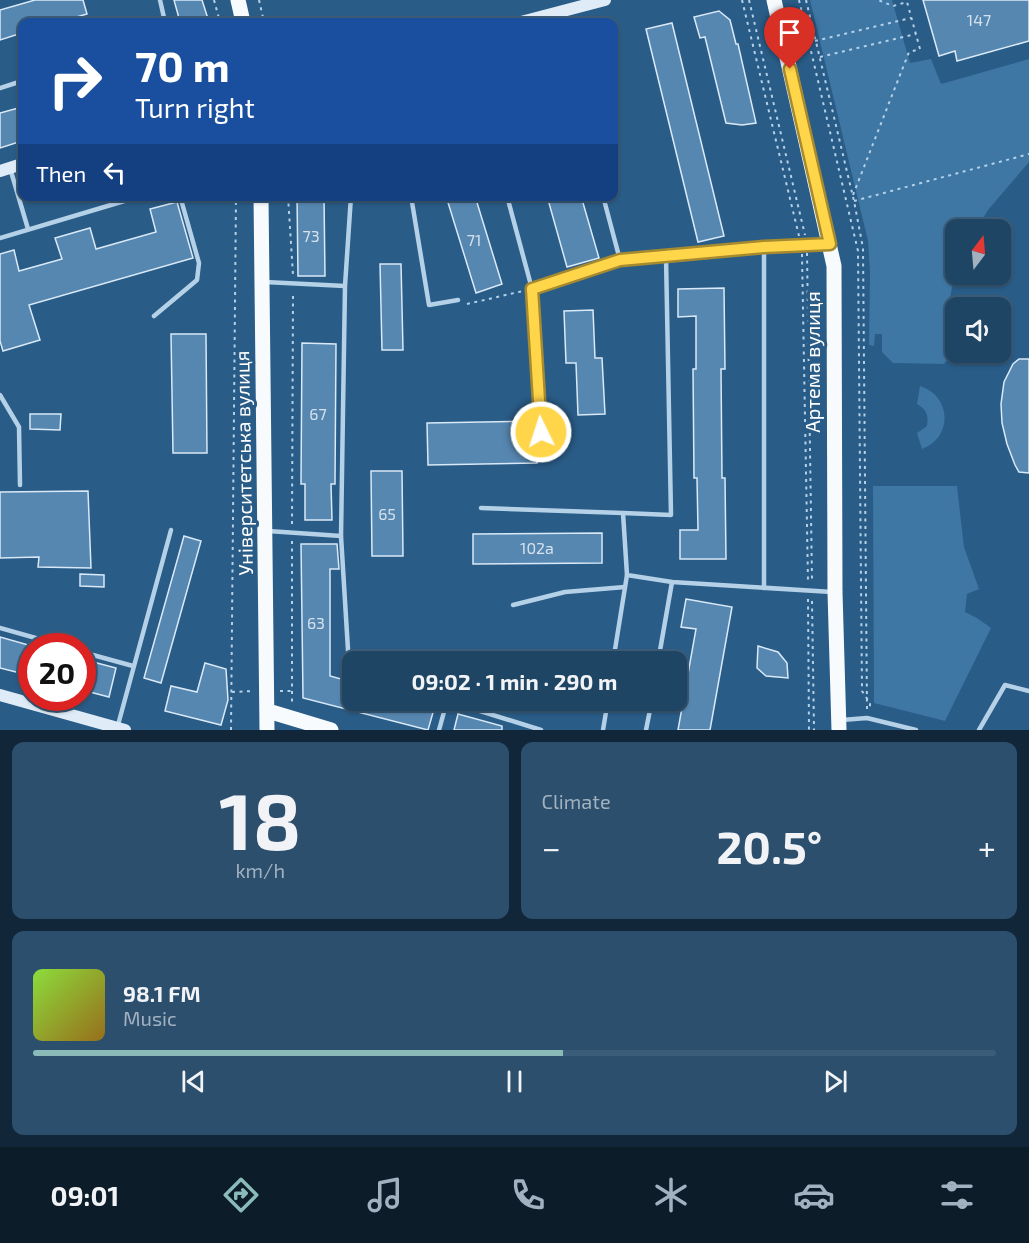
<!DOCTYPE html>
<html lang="en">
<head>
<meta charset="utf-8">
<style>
  body { margin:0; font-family:"Exo 2",sans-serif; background:#2c4f6e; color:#f1f3f6; height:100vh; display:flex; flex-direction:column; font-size:22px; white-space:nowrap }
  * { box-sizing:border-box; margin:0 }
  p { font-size:20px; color:#a1b1bf }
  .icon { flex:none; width:33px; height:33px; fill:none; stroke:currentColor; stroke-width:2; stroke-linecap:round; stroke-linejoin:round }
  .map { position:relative; height:730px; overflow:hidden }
  .details { display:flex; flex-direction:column; gap:12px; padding:12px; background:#112638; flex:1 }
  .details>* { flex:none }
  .top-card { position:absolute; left:18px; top:18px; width:600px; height:183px; border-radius:12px; box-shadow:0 2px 4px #0004,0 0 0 2px #3c5d79; background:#1a4fa0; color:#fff; overflow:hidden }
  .needle { width:39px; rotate:16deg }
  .fabs { position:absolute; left:945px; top:219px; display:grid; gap:12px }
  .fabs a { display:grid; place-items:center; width:66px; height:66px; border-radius:12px; background:#1f4565; box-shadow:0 2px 4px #0004,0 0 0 2px #3c5d79; font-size:30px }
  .speed { position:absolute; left:18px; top:633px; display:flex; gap:12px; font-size:30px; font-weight:700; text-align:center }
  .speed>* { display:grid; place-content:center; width:78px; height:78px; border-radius:50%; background:#1f4565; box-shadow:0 2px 4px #0004,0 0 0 2px #3c5d79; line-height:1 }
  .speed .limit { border:9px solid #d22; background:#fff; color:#111 }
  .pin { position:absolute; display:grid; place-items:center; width:51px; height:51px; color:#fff; margin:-62px -26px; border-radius:50% 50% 50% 0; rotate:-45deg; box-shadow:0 0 6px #0007 }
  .pin .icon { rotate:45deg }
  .me { position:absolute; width:66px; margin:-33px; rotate:356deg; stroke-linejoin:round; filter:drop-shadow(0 0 4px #0008) }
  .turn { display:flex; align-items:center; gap:21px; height:126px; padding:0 18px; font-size:27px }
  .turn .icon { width:78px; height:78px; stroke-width:2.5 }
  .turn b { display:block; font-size:42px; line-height:51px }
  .then { display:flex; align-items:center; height:57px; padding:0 18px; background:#0003; gap:12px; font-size:22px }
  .big { font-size:45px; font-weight:700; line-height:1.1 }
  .details .widget { flex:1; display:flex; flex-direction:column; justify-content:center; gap:9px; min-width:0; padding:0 21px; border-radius:12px; background:#2c4f6e }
  .details .dial { align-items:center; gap:0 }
  .dial b { font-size:78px; line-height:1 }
  .song { display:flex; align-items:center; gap:18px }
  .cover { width:72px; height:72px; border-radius:9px; background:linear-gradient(135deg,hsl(90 70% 55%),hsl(40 70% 35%)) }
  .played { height:6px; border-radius:3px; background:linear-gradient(90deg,#8bbbb9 55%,#3c5d79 55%) }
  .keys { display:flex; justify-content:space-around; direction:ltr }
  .heat { display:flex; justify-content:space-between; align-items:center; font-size:33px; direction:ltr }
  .details .tiles { flex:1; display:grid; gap:12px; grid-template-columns:1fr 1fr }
  .widget:last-child { grid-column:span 2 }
  .trip { position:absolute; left:342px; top:651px; width:345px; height:60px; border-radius:12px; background:#1f4565; box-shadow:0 2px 4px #0004,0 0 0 2px #3c5d79; font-weight:700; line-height:60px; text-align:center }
  .tab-bar { display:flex; height:96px; justify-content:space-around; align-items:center; background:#0c1c28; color:#a1b1bf }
  .tab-bar .icon { width:42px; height:42px }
  .tab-bar .active { color:#8bbbb9 }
  .tab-bar b { font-size:27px; color:#f1f3f6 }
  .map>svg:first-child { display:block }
</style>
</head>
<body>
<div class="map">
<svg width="1029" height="730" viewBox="0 0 1029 730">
  <rect width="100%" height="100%" fill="#295c87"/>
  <!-- green -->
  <g fill="#3e76a4">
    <polygon points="810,0 892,0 910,63 931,59 941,84 1029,59 1029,162 988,210 977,229 956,230 955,273 949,303 950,357 944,364 893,363 882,352 882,334 875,334 874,346 869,345 870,272 868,241"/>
    <path d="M920,386c32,10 33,52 2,63l-5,-16 10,-7c2,-11 -1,-17 -10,-22z"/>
    <polygon points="873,486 957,486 964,547 979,589 967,594 965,612 977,618 991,628 945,721 874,703"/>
  </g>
  <!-- building -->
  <g fill="#5687b1" stroke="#d9e9f7" stroke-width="1.5">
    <polygon points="35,0 83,0 87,14 59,22 22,22 22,33 0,40 0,10"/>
    <polygon points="174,0 202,0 209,22 180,22"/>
    <polygon points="923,0 1029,0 1029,41 957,61 955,51 939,56"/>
    <polygon points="719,11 730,20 736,44 738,44 756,123 742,125 726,123 705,37 700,38 694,17"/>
    <polygon points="672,23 724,236 698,242 646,29"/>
    <polygon points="22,107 22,141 0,148 0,113"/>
    <polygon points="297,196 324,196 325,276 298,276"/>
    <polygon points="446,196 475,196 502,284 476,293"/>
    <polygon points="547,196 581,196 599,258 567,267"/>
    <polygon points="177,202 193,258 29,305 40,340 3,351 0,341 0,254 14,250 19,271 62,259 55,238 90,228 96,249 156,232 150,209"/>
    <polygon points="380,264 401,264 403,350 382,350"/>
    <polygon points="724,288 725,369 721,369 722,478 725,478 726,559 680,559 680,530 698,530 697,478 694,478 693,369 696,369 696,316 678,317 678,289"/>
    <polygon points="593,310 595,358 602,358 605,414 578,415 576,363 566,363 564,311"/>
    <polygon points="171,334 206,334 207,453 173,453"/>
    <polygon points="302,343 336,344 335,484 331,484 332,520 305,520 305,484 301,484"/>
    <polygon points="1019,359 1029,359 1029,473 1019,472 1015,465 1007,444 1002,423 1001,404 1004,382 1013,364"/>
    <polygon points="30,414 61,414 60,430 30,429"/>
    <polygon points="536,421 537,463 428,465 427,423"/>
    <polygon points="371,471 402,471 403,556 372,556"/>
    <polygon points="88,491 91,568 38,567 39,557 0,558 0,492"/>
    <polygon points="602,533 602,563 473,564 473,534"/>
    <polygon points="184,536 201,541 161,683 144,678"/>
    <polygon points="301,544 337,544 339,569 330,569 330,676 352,682 352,700 403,700 434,709 428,730 303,698"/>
    <polygon points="80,574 104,575 104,587 80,586"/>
    <polygon points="686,599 732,607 710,730 678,730 696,629 681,627"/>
    <polygon points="0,637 32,646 32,676 0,668"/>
    <polygon points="758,646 778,652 787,663 788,678 766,676 757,668"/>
    <polygon points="82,659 116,668 109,697 82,690"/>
    <polygon points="205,663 226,669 228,700 221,725 165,711 171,686 197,692"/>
    <polygon points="458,714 502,726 502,730 454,730"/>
  </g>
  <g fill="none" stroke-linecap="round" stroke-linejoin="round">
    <!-- path -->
    <g stroke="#b5d1e8" stroke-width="2" stroke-dasharray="3 4.5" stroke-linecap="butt">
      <polyline points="214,0 220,22"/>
      <polyline points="259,0 264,22"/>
      <polyline points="742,0 799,236"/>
      <polyline points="749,0 805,235"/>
      <polyline points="799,0 858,251 862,691 870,703 870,709"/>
      <polyline points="806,0 854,201 863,248 867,709"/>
      <polyline points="815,41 911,18"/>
      <polyline points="820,57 916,34"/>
      <polyline points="853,195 909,52 920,49 907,2 893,6 878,0"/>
      <polyline points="288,196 293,275"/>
      <polyline points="854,201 1029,154"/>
      <polyline points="807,253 812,580"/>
      <polyline points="802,254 808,581"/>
      <polyline points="467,304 523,291"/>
      <polyline points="292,524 293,292"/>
      <polyline points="292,541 292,703"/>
      <polyline points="808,599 809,730"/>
      <polyline points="812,601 814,730"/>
      <polyline points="280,691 291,691"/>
      <polyline points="232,692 253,691"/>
      <polyline points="231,730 236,196"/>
    </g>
    <!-- lane -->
    <g stroke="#b5d1e8" stroke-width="4.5">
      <polyline points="160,0 165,22"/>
      <polyline points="0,88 22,81"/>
      <polyline points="10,168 28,229"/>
      <polyline points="351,196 345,286 341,536 349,666 352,668"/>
      <polyline points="411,196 429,305 458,300"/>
      <polyline points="507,196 532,289 620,260 764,247 827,244"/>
      <polyline points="603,196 620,260"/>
      <polyline points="0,238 141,196"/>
      <polyline points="764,247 764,588"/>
      <polyline points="265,282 345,286"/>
      <polyline points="532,289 541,432"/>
      <polyline points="154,316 197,280 199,263 180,196"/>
      <polyline points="0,395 19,427 20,485"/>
      <polyline points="481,508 623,513 627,575 672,582 832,592"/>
      <polyline points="623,513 671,515 666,257"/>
      <polyline points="268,531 341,536"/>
      <polyline points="513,605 565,592 625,587"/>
      <polyline points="0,628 64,646"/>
      <polyline points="82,652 133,666"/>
      <polyline points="613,662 627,575"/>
      <polyline points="658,662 672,582"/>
      <polyline points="445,700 541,730"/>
      <polyline points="842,720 867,718 916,730"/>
      <polyline points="118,725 171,530"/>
      <polyline points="439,730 447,701"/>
      <polyline points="603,730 608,700"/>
      <polyline points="646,730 652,700"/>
      <polyline points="979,730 1005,685 1029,691"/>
    </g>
    <!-- secondary -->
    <g stroke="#dfecf7" stroke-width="12">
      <polyline points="521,22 605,0"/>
      <polyline points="0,171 22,164"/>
      <polyline points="0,695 125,730"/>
    </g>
    <!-- primary -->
    <g stroke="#f7fbfe" stroke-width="15">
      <polyline points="238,0 243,22"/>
      <polyline points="774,0 834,266 835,592 839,730"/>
      <polyline points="261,196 267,730"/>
      <polyline points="268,711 331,730"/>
    </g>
  </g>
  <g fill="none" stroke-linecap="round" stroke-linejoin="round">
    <defs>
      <polyline id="route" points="541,432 532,289 620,260 764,247 830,244 790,69"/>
    </defs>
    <!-- route casing -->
    <use href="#route" stroke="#a68a30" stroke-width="15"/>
    <!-- route -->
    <use href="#route" stroke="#ffd54a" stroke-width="10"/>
  </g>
  <g text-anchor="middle" stroke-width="6" stroke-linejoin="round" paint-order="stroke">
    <!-- number labels -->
    <g font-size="16" fill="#d5e1ec">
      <text x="979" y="26">147</text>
      <text x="311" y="242">73</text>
      <text x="474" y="246">71</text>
      <text x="318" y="420">67</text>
      <text x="387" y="520">65</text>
      <text x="537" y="554">102а</text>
      <text x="316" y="629">63</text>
    </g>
    <!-- street labels -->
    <g font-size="20" fill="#fff" stroke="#295c87">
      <text transform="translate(813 362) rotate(-90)" y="7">Артема вулиця</text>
      <text transform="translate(244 463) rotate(-91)" y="7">Університетська вулиця</text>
    </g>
  </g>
</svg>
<div class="fabs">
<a><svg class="needle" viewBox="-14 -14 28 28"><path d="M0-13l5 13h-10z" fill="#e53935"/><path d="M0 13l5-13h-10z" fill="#a1b1bf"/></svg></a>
<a><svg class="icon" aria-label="sound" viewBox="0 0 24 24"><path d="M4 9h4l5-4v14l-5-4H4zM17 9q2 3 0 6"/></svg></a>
</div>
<div class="speed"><div class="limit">20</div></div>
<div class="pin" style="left:790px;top:69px;background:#d93025"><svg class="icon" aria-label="arrive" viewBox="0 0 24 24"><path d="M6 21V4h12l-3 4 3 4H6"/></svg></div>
<svg class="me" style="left:541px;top:432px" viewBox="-20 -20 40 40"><circle r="17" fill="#ffd54a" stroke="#fff" stroke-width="3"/><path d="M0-11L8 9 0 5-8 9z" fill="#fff"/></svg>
<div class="trip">09:02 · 1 min · 290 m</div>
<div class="top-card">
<div class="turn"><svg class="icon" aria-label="right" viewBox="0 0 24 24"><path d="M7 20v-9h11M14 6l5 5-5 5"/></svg><div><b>70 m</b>Turn right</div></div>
<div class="then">Then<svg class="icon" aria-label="left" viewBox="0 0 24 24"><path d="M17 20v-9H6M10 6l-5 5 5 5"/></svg></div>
</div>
</div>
<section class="details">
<div class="tiles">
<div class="widget dial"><b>18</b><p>km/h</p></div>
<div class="widget"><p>Climate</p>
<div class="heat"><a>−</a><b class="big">20.5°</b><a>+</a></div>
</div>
<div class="widget">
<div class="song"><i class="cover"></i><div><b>98.1 FM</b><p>Music</p></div></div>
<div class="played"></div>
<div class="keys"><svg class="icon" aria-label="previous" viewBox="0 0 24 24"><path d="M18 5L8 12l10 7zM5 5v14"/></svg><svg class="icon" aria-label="pause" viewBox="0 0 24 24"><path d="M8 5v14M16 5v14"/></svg><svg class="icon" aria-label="next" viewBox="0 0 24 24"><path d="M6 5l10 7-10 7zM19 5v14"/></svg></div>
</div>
</div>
</section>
<nav class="tab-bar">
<b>09:01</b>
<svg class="icon active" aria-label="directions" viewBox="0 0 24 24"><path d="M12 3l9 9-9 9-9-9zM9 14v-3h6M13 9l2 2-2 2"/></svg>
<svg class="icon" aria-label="music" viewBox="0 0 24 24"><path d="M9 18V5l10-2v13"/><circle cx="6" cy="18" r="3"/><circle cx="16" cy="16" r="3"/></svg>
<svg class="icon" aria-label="phone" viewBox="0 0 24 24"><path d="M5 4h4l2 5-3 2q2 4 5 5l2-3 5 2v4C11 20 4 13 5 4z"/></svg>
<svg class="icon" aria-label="climate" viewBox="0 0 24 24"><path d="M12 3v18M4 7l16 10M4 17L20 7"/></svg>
<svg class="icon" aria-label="car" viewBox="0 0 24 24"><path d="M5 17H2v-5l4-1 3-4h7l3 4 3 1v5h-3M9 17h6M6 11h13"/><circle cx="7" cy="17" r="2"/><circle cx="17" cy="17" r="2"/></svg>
<svg class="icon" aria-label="filters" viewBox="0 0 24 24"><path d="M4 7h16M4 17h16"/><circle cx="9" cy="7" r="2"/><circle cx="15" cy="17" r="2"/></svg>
</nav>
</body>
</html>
